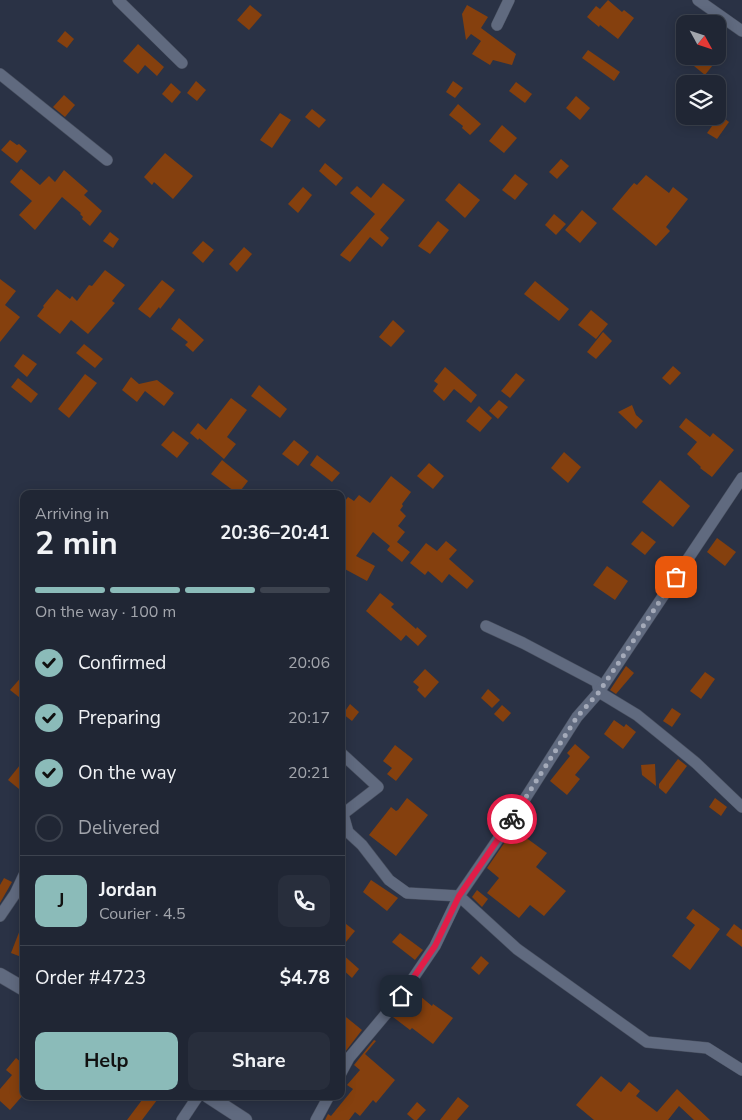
<!DOCTYPE html>
<html lang="en">
<head>
<meta charset="utf-8">
<style>
	:root { --surface:#202634; --page:#282e3c; --text:#f1f3f6; --muted:#a2a5ac; --line:#3d434f; --accent:#8bbbb9 }
	body { margin:0; font-family:"Nunito Sans",sans-serif; background:var(--page); color:var(--text); height:100vh; display:flex; flex-direction:column; font-size:19px; white-space:nowrap }
	* { box-sizing:border-box; margin:0 }
	p { font-size:16px; color:var(--muted) }
	.icon { flex:none; width:28px; height:28px; fill:none; stroke:currentColor; stroke-width:2; stroke-linecap:round; stroke-linejoin:round }
	.map { position:relative; flex:1; overflow:hidden }
	.side { position:absolute; left:20px; top:490px; width:325px; height:610px; display:flex; flex-direction:column; background:var(--surface); border-radius:10px; box-shadow:0 2px 12px #0003,0 0 0 1px var(--line) }
	.side>* { flex:none }
	.needle { width:32px; rotate:130deg }
	.tools { position:absolute; left:676px; top:15px; display:grid; gap:10px }
	.tools a { display:grid; place-items:center; width:50px; height:50px; border-radius:10px; background:var(--surface); box-shadow:0 2px 12px #0003,0 0 0 1px var(--line); font-size:25px }
	.pin { position:absolute; display:grid; place-items:center; width:42px; height:42px; color:#fff; margin:-21px; border-radius:10px; box-shadow:0 2px 8px #0006 }
	.courier { position:absolute; display:grid; place-items:center; width:50px; height:50px; margin:-25px; border:4px solid #e11d48; border-radius:50%; background:#fff; color:#222; box-shadow:0 1px 6px #0007 }
	.summary em { font-style:normal; font-weight:700 }
	.summary div { display:flex; flex-direction:column-reverse }
	.summary { display:flex; align-items:center; justify-content:space-between; height:85px; padding:0 15px }
	h1 { font-size:32px; font-weight:700; line-height:38px }
	.bar { display:grid; grid-template-columns:repeat(4,1fr); gap:8px 5px; align-content:center; height:60px; padding:0 15px }
	.bar i { height:6px; border-radius:4px; background:var(--line) }
	.bar .active { background:var(--accent) }
	.bar p { grid-column:span 4 }
	.line { display:flex; align-items:center; gap:12px; padding:0 15px; border-top:1px solid var(--line) }
	.line div { flex:1 }
	.round { display:grid; place-items:center; flex:none; width:52px; height:52px; border-radius:10px; background:var(--page) }
	ol { padding:0 15px; list-style:none }
	li { display:flex; align-items:center; gap:15px; height:55px }
	li p { margin-inline-start:auto }
	li .icon { padding:5px; border-radius:50%; background:var(--accent); color:#111; stroke-width:4 }
	li:last-child { color:var(--muted) }
	li i { width:28px; height:28px; border:2px solid var(--line); border-radius:50% }
	.cta { display:flex; gap:10px; margin-top:auto; padding:10px 15px }
	.cta a { flex:1; height:58px; border-radius:10px; background:var(--accent); color:#111; font-size:20px; font-weight:700; line-height:58px; text-align:center }
	.cta a+a { background:var(--page); color:var(--text) }
	.map>svg:first-child { display:block }
	.building { fill:#85400e }
	.lines { fill:none; stroke-linecap:round; stroke-linejoin:round }
	.minor-casing { stroke:#495060; stroke-width:12 }
	.tertiary-casing { stroke:#495060; stroke-width:15 }
	.minor { stroke:#606a7f; stroke-width:11 }
	.tertiary { stroke:#606a7f; stroke-width:14 }
	.done { stroke:#a4aab9; stroke-width:5; stroke-dasharray:0 9 }
	.route { stroke:#e11d48; stroke-width:6 }
</style>
</head>
<body>
<div class="map">
<svg width="742" height="1120" viewBox="0 0 742 1120">
	<rect width="100%" height="100%" fill="#2a3245"/>
	<g class="building">
		<polygon points="608,0 622,12 624,10 634,18 618,39 600,25 599,27 587,17 596,6 600,9"/>
		<polygon points="250,5 262,15 249,30 237,20"/>
		<polygon points="467,5 488,17 481,28 516,54 512,65 493,60 490,65 472,54 481,41 471,34 466,40 462,14"/>
		<polygon points="65,31 74,39 67,48 57,41"/>
		<polygon points="138,44 164,67 157,76 145,65 138,74 123,61"/>
		<polygon points="588,50 620,72 614,81 582,58"/>
		<polygon points="702,56 720,56 705,75 694,66"/>
		<polygon points="196,81 206,90 197,101 187,93"/>
		<polygon points="453,81 463,88 455,98 446,92"/>
		<polygon points="516,82 532,94 525,103 509,91"/>
		<polygon points="171,83 181,92 172,103 162,94"/>
		<polygon points="64,95 75,105 65,117 53,107"/>
		<polygon points="576,96 590,108 580,120 566,108"/>
		<polygon points="458,104 481,124 470,135 462,128 463,126 449,115"/>
		<polygon points="312,109 326,120 319,128 305,117"/>
		<polygon points="280,113 291,120 272,148 260,140"/>
		<polygon points="720,115 729,122 717,139 707,133"/>
		<polygon points="502,125 517,138 504,153 489,141"/>
		<polygon points="10,140 17,145 19,144 27,151 17,163 1,150"/>
		<polygon points="165,153 193,176 173,199 154,182 152,185 144,177"/>
		<polygon points="561,159 569,166 557,179 549,172"/>
		<polygon points="325,163 343,178 336,186 319,171"/>
		<polygon points="21,169 40,185 49,176 55,182 64,170 88,191 84,195 102,211 90,226 82,219 83,217 80,214 81,213 62,197 35,230 19,215 32,201 10,182"/>
		<polygon points="515,174 528,184 515,200 502,190"/>
		<polygon points="646,175 669,193 673,187 688,199 666,227 670,231 656,246 612,209 634,183 637,185"/>
		<polygon points="383,183 405,200 380,230 389,238 382,247 370,237 350,262 340,255 375,214 350,193 357,186 371,198"/>
		<polygon points="459,183 480,200 465,218 445,200"/>
		<polygon points="303,187 312,195 298,213 288,204"/>
		<polygon points="582,210 597,223 580,243 565,230"/>
		<polygon points="554,214 566,224 556,235 545,225"/>
		<polygon points="438,221 449,230 430,254 418,246"/>
		<polygon points="110,232 119,239 113,248 103,241"/>
		<polygon points="203,241 214,250 203,263 192,253"/>
		<polygon points="244,247 252,254 237,272 229,264"/>
		<polygon points="105,270 125,285 112,301 115,303 88,334 71,320 60,334 37,316 44,307 43,306 57,289 70,299 72,296 77,301 89,285 92,286"/>
		<polygon points="0,279 16,291 5,305 20,317 0,342"/>
		<polygon points="162,280 175,290 160,309 159,307 150,318 138,309"/>
		<polygon points="535,281 569,309 559,321 524,294"/>
		<polygon points="591,310 608,324 596,339 578,325"/>
		<polygon points="179,318 204,340 193,352 185,345 188,342 171,329"/>
		<polygon points="393,320 405,331 391,347 379,337"/>
		<polygon points="603,332 612,341 596,359 587,352"/>
		<polygon points="84,344 103,359 95,368 76,353"/>
		<polygon points="23,354 37,364 27,377 14,366"/>
		<polygon points="673,366 681,373 670,385 662,378"/>
		<polygon points="445,367 477,395 471,403 454,389 444,401 433,391 438,384 434,381"/>
		<polygon points="516,373 525,380 510,398 501,391"/>
		<polygon points="85,374 97,383 69,418 58,409"/>
		<polygon points="131,377 139,384 157,380 174,393 164,406 145,391 137,402 122,390"/>
		<polygon points="18,378 38,394 31,403 11,387"/>
		<polygon points="259,385 287,409 280,418 251,396"/>
		<polygon points="231,398 247,410 227,437 236,444 224,459 199,438 204,432 198,440 190,433 198,423 206,430"/>
		<polygon points="499,400 508,407 498,419 489,411"/>
		<polygon points="632,405 636,415 643,421 636,429 618,412"/>
		<polygon points="479,406 492,418 480,432 466,421"/>
		<polygon points="686,418 710,437 713,433 734,450 712,477 700,468 701,467 687,454 697,442 679,427"/>
		<polygon points="173,431 189,443 177,458 161,445"/>
		<polygon points="294,440 309,452 298,466 282,454"/>
		<polygon points="564,452 581,467 568,483 551,468"/>
		<polygon points="317,455 340,473 332,482 310,465"/>
		<polygon points="222,460 248,481 238,494 211,474"/>
		<polygon points="429,463 444,476 433,489 417,476"/>
		<polygon points="391,476 411,492 402,504 403,506 400,510 406,516 398,526 405,532 397,542 410,552 402,562 387,550 390,546 373,532 356,556 375,566 367,581 341,567 341,549 346,541 341,537 341,506 348,497 354,501 359,495 370,503"/>
		<polygon points="660,480 690,506 673,527 642,502"/>
		<polygon points="642,531 656,542 645,555 631,544"/>
		<polygon points="717,538 736,552 725,566 707,552"/>
		<polygon points="446,541 457,550 449,559 474,581 467,589 449,574 442,583 428,571 425,575 410,563 426,543 437,551"/>
		<polygon points="607,566 628,581 615,600 593,585"/>
		<polygon points="380,593 394,604 391,607 416,629 417,627 427,636 418,646 406,635 401,641 366,611"/>
		<polygon points="626,666 634,673 616,694 610,690"/>
		<polygon points="425,669 439,682 425,698 417,690 419,687 413,682"/>
		<polygon points="705,672 715,679 701,699 690,691"/>
		<polygon points="24,674 24,701 10,690"/>
		<polygon points="488,689 500,700 492,708 481,698"/>
		<polygon points="350,704 359,712 352,721 343,714"/>
		<polygon points="502,705 511,713 503,722 494,714"/>
		<polygon points="672,708 681,714 672,727 663,721"/>
		<polygon points="614,720 624,727 626,724 636,732 623,749 604,734"/>
		<polygon points="575,744 590,757 575,775 580,779 567,795 550,781 570,756 567,753"/>
		<polygon points="395,745 413,759 396,781 387,774 392,768 383,761"/>
		<polygon points="678,759 687,766 666,794 659,788 659,784"/>
		<polygon points="24,760 24,793 8,780"/>
		<polygon points="655,764 656,786 642,775 641,765"/>
		<polygon points="407,798 428,815 396,856 369,835 391,807 396,811 398,810"/>
		<polygon points="715,798 727,807 721,816 709,807"/>
		<polygon points="514,829 547,853 536,867 566,891 544,916 530,905 519,918 487,893 499,878 487,868"/>
		<polygon points="4,878 12,882 0,903 0,885"/>
		<polygon points="371,880 398,898 387,911 363,892"/>
		<polygon points="477,890 488,899 482,907 472,897"/>
		<polygon points="693,909 720,929 690,970 672,956 695,925 686,918"/>
		<polygon points="341,920 355,931 341,948"/>
		<polygon points="23,922 24,923 24,958 11,953"/>
		<polygon points="734,924 742,930 742,947 726,935"/>
		<polygon points="400,933 423,950 415,960 392,942"/>
		<polygon points="341,953 359,969 352,978 341,968"/>
		<polygon points="481,956 489,963 479,975 471,968"/>
		<polygon points="414,991 432,1006 433,1004 453,1018 433,1044 412,1028 410,1030 393,1017"/>
		<polygon points="341,1013 362,1030 342,1056 341,1055"/>
		<polygon points="374,1040 376,1041 365,1054 395,1080 376,1103 373,1100 360,1116 355,1112 349,1120 325,1120 328,1114 331,1116 353,1089 347,1085 360,1070 354,1065"/>
		<polygon points="16,1058 22,1063 24,1060 24,1094 10,1110 0,1101 0,1089 12,1075 6,1070"/>
		<polygon points="601,1076 621,1092 629,1082 640,1091 636,1096 657,1112 677,1089 710,1120 694,1120 679,1106 668,1120 594,1120 576,1105"/>
		<polygon points="145,1096 160,1096 142,1120 127,1120"/>
		<polygon points="458,1097 469,1106 457,1120 440,1120"/>
		<polygon points="417,1102 426,1110 417,1120 414,1120 407,1114"/>
	</g>
	<g class="lines">
		<defs>
			<g id="minor">
				<polyline points="118,0 182,63"/>
				<polyline points="698,0 742,31"/>
				<polyline points="497,25 509,0"/>
				<polyline points="0,74 107,160"/>
				<polyline points="486,626 523,643 597,682 599,692"/>
				<polyline points="599,692 742,478"/>
				<polyline points="341,753 378,787 343,814 348,832 362,845 389,880 407,893 459,896 517,949 647,1042 707,1048 742,1070"/>
				<polyline points="0,916 15,894 24,875"/>
				<polyline points="341,1073 349,1058 401,996 435,946 459,896 514,816 577,717 599,692 637,715 696,763 742,807"/>
				<polyline points="182,1120 198,1096"/>
				<polyline points="316,1120 329,1096"/>
			</g>
			<g id="tertiary">
				<polyline points="0,975 24,989"/>
				<polyline points="208,1096 245,1120"/>
			</g>
		</defs>
		<use href="#minor" class="minor-casing"/>
		<use href="#tertiary" class="tertiary-casing"/>
		<use href="#minor" class="minor"/>
		<use href="#tertiary" class="tertiary"/>
	</g>
	<g class="lines">
		<polyline class="done" points="512,819 577,717 599,692 676,577"/>
		<polyline class="route" points="401,996 435,946 459,896 512,819"/>
	</g>
</svg>
<div class="tools">
<a><svg class="needle" viewBox="-14 -14 28 28"><path d="M0-13l5 13h-10z" fill="#e53935"/><path d="M0 13l5-13h-10z" fill="#a2a5ac"/></svg></a>
<a><svg class="icon" aria-label="layers" viewBox="0 0 24 24"><path d="M12 4l9 5-9 5-9-5zM3 14l9 5 9-5"/></svg></a>
</div>
<div class="pin" style="left:676px;top:577px;background:#ea580c"><svg class="icon" aria-label="bag" viewBox="0 0 24 24"><path d="M5 8h14l-1 12H6zM9 8a3 3 0 0 1 6 0"/></svg></div>
<div class="pin" style="left:401px;top:996px;background:#1f2937"><svg class="icon" aria-label="home" viewBox="0 0 24 24"><path d="M3 11l9-7 9 7M6 9v11h12V9"/></svg></div>
<div class="courier" style="left:512px;top:819px"><svg class="icon" aria-label="bike" viewBox="0 0 24 24"><circle cx="6" cy="16" r="4"/><circle cx="18" cy="16" r="4"/><path d="M6 16l4-8h5l3 8M10 8l3 8H6M13 5h3"/></svg></div>
<section class="side">
<div class="summary"><div><h1>2 min</h1><p>Arriving in</p></div><em>20:36–20:41</em></div>
<div class="bar"><i class="active"></i><i class="active"></i><i class="active"></i><i></i><p>On the way · 100 m</p></div>
<ol>
<li><svg class="icon" aria-label="check" viewBox="0 0 24 24"><path d="M5 12l5 5 9-10"/></svg>Confirmed<p>20:06</p></li>
<li><svg class="icon" aria-label="check" viewBox="0 0 24 24"><path d="M5 12l5 5 9-10"/></svg>Preparing<p>20:17</p></li>
<li><svg class="icon" aria-label="check" viewBox="0 0 24 24"><path d="M5 12l5 5 9-10"/></svg>On the way<p>20:21</p></li>
<li><i></i>Delivered</li>
</ol>
<div class="line" style="height:90px"><b class="round" style="background:var(--accent);color:#111">J</b><div><b>Jordan</b><p>Courier · 4.5</p></div><a class="round"><svg class="icon" aria-label="phone" viewBox="0 0 24 24"><path d="M5 4h4l2 5-3 2q2 4 5 5l2-3 5 2v4C11 20 4 13 5 4z"/></svg></a></div>
<div class="line" style="height:65px"><div>Order #4723</div><b>$4.78</b></div>
<div class="cta"><a>Help</a><a>Share</a></div>
</section>
</div>
</body>
</html>
